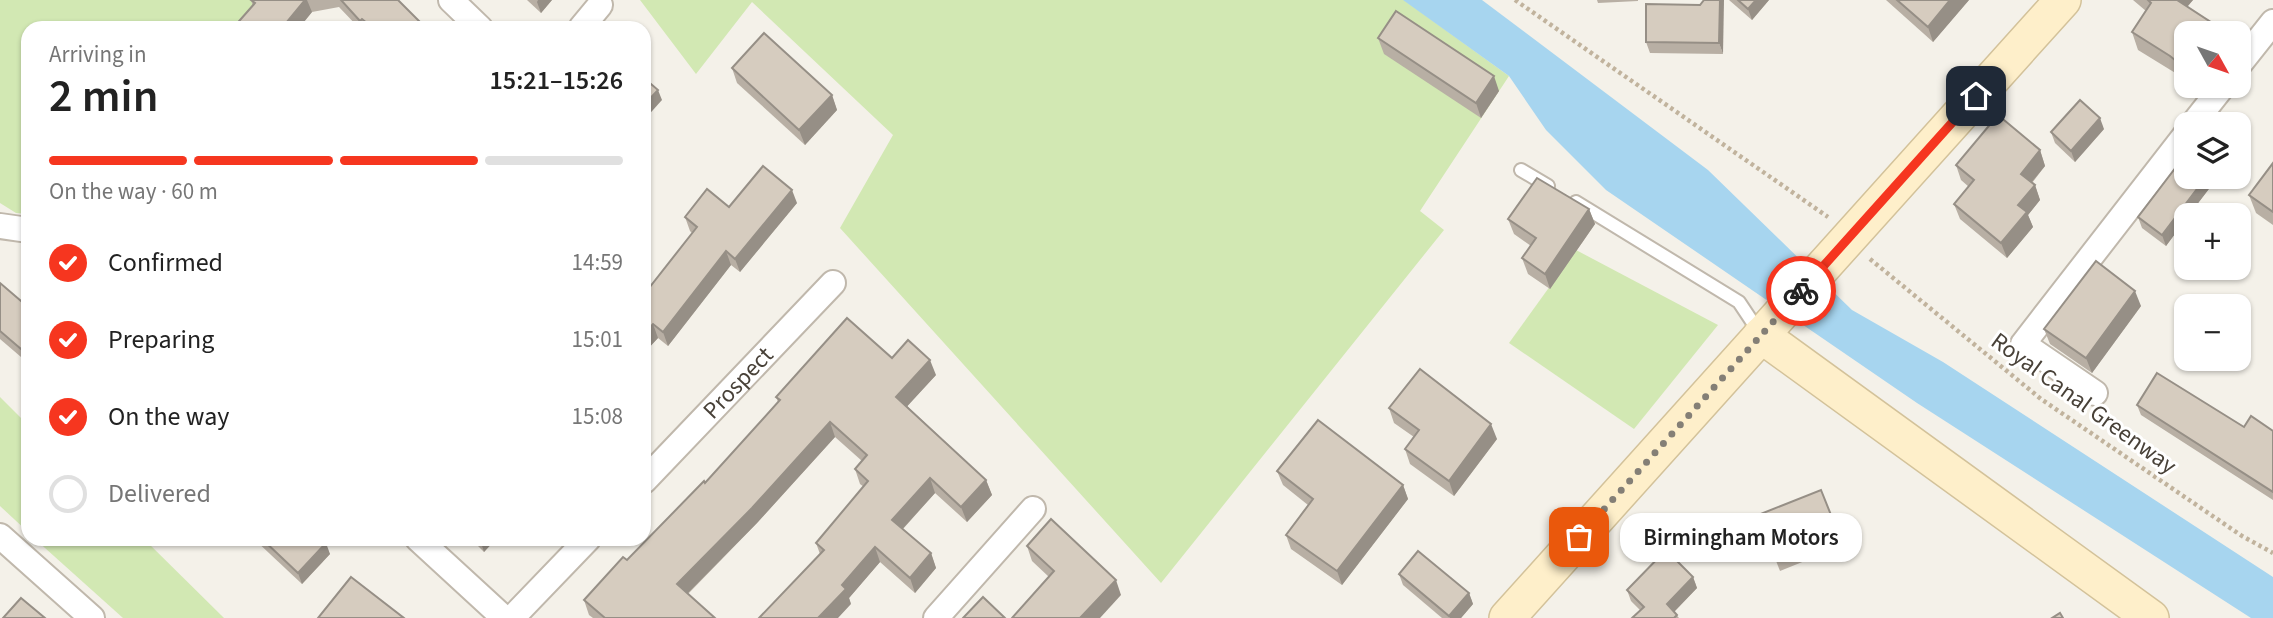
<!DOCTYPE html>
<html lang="en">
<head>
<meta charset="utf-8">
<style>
	:root { --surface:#fff; --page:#f6f6f6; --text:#222; --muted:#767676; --line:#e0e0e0; --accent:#f6361f }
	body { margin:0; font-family:"Source Sans 3",sans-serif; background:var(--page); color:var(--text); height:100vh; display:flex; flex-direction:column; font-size:26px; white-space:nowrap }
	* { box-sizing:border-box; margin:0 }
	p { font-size:23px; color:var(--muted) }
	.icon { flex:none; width:38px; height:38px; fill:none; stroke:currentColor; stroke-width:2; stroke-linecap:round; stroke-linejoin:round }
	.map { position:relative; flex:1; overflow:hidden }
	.side { position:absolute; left:21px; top:21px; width:630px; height:525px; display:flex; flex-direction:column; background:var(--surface); border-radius:21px; box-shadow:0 2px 5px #0004 }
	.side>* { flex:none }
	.needle { width:46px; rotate:130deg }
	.tools { position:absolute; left:2174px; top:21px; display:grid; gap:14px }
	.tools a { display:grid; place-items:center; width:77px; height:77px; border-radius:14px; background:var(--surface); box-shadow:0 2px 5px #0004; font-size:35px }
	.pin { position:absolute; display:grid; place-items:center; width:60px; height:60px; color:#fff; margin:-30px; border-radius:14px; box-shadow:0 4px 10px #0006 }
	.courier { position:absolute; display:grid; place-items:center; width:70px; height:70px; margin:-35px; border:5px solid #f6361f; border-radius:50%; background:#fff; color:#222; box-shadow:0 2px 9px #0007 }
	.bubble { position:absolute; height:49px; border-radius:21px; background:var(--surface); box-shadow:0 2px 5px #0004; font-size:23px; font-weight:600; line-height:49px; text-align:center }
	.summary em { font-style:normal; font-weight:600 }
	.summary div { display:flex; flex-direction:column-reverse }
	.summary { display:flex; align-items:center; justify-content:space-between; height:119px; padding:0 28px }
	h1 { font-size:46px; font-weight:600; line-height:52px }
	.bar { display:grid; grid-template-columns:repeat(4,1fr); gap:10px 7px; align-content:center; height:84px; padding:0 28px }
	.bar i { height:9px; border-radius:5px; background:var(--line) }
	.bar .selected { background:var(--accent) }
	.bar p { grid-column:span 4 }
	ol { padding:0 28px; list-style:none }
	li { display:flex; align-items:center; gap:21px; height:77px }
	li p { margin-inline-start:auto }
	li .icon { padding:7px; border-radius:50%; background:var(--accent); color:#fff; stroke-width:4 }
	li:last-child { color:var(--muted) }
	li i { width:38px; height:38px; border:4px solid var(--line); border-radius:50% }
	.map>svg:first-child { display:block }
	.green { fill:#d2e8b3 }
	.water { fill:#a7d5ef }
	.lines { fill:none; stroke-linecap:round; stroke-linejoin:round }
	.lane-casing { stroke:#c0b8ac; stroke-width:16 }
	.street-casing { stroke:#c0b8ac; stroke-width:28 }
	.secondary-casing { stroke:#d3c29a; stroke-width:38 }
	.path { stroke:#c1b39d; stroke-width:4.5; stroke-dasharray:3.5 3.5; stroke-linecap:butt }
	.lane { stroke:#fff; stroke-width:12 }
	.street { stroke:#fff; stroke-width:24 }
	.secondary { stroke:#feefca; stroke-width:35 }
	.wall { fill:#b8afa4 }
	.shaded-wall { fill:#968f86 }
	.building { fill:#d6ccbf; stroke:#968f86; stroke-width:2 }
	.done { stroke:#847f76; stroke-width:7; stroke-dasharray:0 12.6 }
	.route { stroke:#f6361f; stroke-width:9 }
	.labels { text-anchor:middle; stroke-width:6; stroke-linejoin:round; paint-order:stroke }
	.street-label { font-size:24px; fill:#484138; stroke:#fff }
</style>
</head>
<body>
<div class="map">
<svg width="2273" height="618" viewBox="0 0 2273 618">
	<rect width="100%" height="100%" fill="#f4f1e9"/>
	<g class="green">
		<polygon points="0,0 258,0 234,28 28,28 28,214 16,213 0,203"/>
		<polygon points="640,0 1404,0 1509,76 1420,211 1444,230 1161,583 840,228 893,135 752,2 696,74"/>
		<polygon points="1576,250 1718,325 1634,429 1509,343"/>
		<polygon points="0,397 28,425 28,532 0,506"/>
		<polygon points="35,539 144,539 224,618 123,618"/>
	</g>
	<polygon class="water" points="1403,0 1482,0 1708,170 1852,310 1943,362 2273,577 2273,618 2251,618 1917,403 1606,190 1546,130 1509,76"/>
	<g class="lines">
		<defs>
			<g id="lane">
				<polyline points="1521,170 1548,186"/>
				<polyline points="1576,202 1739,302 1759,332"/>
			</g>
			<g id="street">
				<polyline points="451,0 480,28"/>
				<polyline points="581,28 600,5"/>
				<polyline points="2238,66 2273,22"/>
				<polyline points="2193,124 2223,86"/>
				<polyline points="0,226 28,230"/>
				<polyline points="2095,393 2023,344 2186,134"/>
				<path id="s1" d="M644 481 833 283"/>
				<polyline points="0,536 92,618"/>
				<polyline points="418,539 504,618"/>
				<polyline points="512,618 588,539"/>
				<polyline points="936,618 1033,509"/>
			</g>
			<g id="secondary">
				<polyline points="1761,335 2151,618"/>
				<polyline points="1507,618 2063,0"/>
			</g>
		</defs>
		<use href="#lane" class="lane-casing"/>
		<use href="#street" class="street-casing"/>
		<use href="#secondary" class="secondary-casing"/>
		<g class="path">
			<polyline points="1515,0 1828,217"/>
			<polyline points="1870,259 2041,399 2242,536 2273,553"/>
		</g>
		<use href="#lane" class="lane"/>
		<use href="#street" class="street"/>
		<use href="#secondary" class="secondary"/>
	</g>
	<g class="wall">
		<polygon points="251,0 398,0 426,28 359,28 339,7 312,12 299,28 233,28 253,6"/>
		<polygon points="527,0 552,0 541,13"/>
		<polygon points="1597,0 1638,0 1638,1 1598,3"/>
		<polygon points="1704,0 1723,54 1650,53 1646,42 1700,5"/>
		<polygon points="1729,0 1769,0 1752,20"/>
		<polygon points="1886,0 1969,0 1933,42"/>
		<polygon points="2133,0 2193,0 2187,7 2186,33 2186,81 2177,74 2138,50 2132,32 2146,11"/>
		<polygon points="1378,38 1499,91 1481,118 1384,54"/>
		<polygon points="732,68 832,95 837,110 805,145 737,83"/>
		<polygon points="2192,86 2204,86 2199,92"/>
		<polygon points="2104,129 2075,162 2055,143 2051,132"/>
		<polygon points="2040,150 2045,166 2032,183 2035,185 2040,200 2028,215 2033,227 2007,258 1960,219 1954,204 1969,187 1961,180 1956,165"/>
		<polygon points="2273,163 2273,225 2256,213 2249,195"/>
		<polygon points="2218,177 2189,215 2186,215 2186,219 2166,246 2142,228 2138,217"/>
		<polygon points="797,203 740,272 731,265 668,346 658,338 644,353 644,283 649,288 692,233 690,231 685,217 729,207"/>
		<polygon points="1589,209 1595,224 1550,289 1528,274 1522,258 1531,246 1514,234 1508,219"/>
		<polygon points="0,283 28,307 28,363 0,339"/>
		<polygon points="2141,306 2092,373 2050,344 2044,329"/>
		<polygon points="936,375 907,406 986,480 992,495 967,522 935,493 903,529 931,553 936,568 915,593 880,562 849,598 851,604 820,554 816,543 864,487 860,484 855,469 862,461 835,437 757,523 688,594 715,618 593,618 589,615 584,600 627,560 705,483 778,402 776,397"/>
		<polygon points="2137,405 2244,427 2273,431 2273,500 2141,415"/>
		<polygon points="1389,408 1497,439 1454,496 1410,464 1405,449 1414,437 1394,423"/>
		<polygon points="1277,471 1403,485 1408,499 1342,585 1291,549 1286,535 1308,505 1283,485"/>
		<polygon points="1821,490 1842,546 1780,571 1758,515"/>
		<polygon points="254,539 321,539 330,554 302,584"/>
		<polygon points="471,539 496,539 484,552"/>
		<polygon points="1027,546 1121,595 1049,577 1032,561"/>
		<polygon points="1399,574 1469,593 1473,604 1461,618 1442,618 1403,585"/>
		<polygon points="1693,577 1697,588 1674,612 1679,618 1632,618 1640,610 1631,601 1627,590"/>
	</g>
	<g class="shaded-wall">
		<polygon points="305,0 307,0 312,12 299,28 282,28"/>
		<polygon points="538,0 552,0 541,13 537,2"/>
		<polygon points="1720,0 1724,0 1723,54 1719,43"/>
		<polygon points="1756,0 1769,0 1752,20 1748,9"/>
		<polygon points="1950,0 1969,0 1933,42 1928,27"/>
		<polygon points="2174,0 2193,0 2180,15"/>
		<polygon points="1494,76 1499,91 1481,118 1476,103"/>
		<polygon points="2197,86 2204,86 2199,92"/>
		<polygon points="658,90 662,100 644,120 644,105"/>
		<polygon points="832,95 837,110 805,145 799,130"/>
		<polygon points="2100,118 2104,129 2075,162 2071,151"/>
		<polygon points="2040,150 2045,166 2026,189 2021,174"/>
		<polygon points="2206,177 2218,177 2189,215 2186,215 2186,219 2166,246 2162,235"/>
		<polygon points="2035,185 2040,200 2028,215 2033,227 2007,258 2001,243 2018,205"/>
		<polygon points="792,190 797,203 740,272 735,259"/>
		<polygon points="1589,209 1595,224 1550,289 1545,274"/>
		<polygon points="726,251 731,265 668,346 663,332"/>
		<polygon points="2135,291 2141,306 2092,373 2086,358"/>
		<polygon points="653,324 658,338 644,353 644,334"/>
		<polygon points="930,360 936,375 902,412 896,397"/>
		<polygon points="830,422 835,437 757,523 682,599 677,584"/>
		<polygon points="1491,424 1497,439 1454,496 1449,481"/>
		<polygon points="930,478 935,493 897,535 892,520"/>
		<polygon points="986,480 992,495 967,522 961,507"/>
		<polygon points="1403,485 1408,499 1342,585 1337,571"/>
		<polygon points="480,539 496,539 484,552"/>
		<polygon points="326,543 330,554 302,584 298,573"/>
		<polygon points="875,547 880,562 849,598 851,604 838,618 818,618 842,585"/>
		<polygon points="931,553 936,568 915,593 910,578"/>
		<polygon points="1693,577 1697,588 1671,615 1667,604"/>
		<polygon points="1116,580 1121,595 1100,618 1080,618"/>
		<polygon points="1469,593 1473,604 1461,618 1450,618 1449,616"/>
	</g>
	<g class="building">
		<polygon points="251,0 305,0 282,28 233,28 255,3"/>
		<polygon points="341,0 398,0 426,28 373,28 362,19 360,21"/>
		<polygon points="1704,0 1720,0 1719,43 1646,42 1646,4 1700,5"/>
		<polygon points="1738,0 1756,0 1748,9"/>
		<polygon points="1897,0 1950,0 1928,27"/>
		<polygon points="2148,0 2177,0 2226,32 2225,33 2186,33 2186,69 2170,56 2132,32 2151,3"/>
		<polygon points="1396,11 1494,76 1476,103 1378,38"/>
		<polygon points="764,33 832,95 799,130 732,68"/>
		<polygon points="644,78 658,90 644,105"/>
		<polygon points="2080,100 2100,118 2071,151 2051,132"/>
		<polygon points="1998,115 2040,150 2021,174 2035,185 2018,205 2027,212 2001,243 1954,204 1974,180 1956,165"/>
		<polygon points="2186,154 2186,177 2206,177 2162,235 2138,217"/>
		<polygon points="2273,163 2273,212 2249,195"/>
		<polygon points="763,166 792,190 735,259 726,251 663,332 653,324 644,334 644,283 649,288 697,227 685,217 707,189 729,207"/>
		<polygon points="1537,178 1589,209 1545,274 1522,258 1536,238 1508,219"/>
		<polygon points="2096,261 2135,291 2086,358 2044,329"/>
		<polygon points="0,283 28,307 28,355 0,331"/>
		<polygon points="847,318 892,358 908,340 930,360 896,397 986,480 961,507 930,478 892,520 931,553 910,578 875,547 842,585 846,589 818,618 759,618 824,550 816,543 868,481 855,469 867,455 830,422 752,508 677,584 715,618 605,618 584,600 623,557 627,560 704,481 705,483 780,400 776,397"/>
		<polygon points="1420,369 1491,424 1449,481 1405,449 1419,430 1389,408"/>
		<polygon points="2157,373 2244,427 2251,416 2273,431 2273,492 2137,405"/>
		<polygon points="1318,420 1403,485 1337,571 1286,535 1313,499 1277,471"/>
		<polygon points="1821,490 1839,535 1776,560 1758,515"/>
		<polygon points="1051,519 1116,580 1080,618 1012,618 1054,571 1027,546"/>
		<polygon points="262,539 321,539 326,543 298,573"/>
		<polygon points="1666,550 1693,577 1667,604 1677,615 1674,618 1632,618 1644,607 1627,590"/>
		<polygon points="1418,551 1469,593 1449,616 1399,574"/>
		<polygon points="351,577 404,618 318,618"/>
		<polygon points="983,597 1005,618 963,618"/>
		<polygon points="21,598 45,618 3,618"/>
		<polygon points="2060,613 2063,618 2052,618"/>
	</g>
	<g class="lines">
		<polyline class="done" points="1579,537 1801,291"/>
		<polyline class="route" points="1801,291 1976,96"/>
	</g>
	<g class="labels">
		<g class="street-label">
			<text dy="8" stroke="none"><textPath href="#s1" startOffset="136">Prospect</textPath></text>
			<text transform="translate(2084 403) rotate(36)" y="8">Royal Canal Greenway</text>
		</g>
	</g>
</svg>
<div class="tools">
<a><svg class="needle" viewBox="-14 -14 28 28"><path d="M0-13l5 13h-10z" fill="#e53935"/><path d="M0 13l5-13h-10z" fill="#767676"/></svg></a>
<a><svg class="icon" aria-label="layers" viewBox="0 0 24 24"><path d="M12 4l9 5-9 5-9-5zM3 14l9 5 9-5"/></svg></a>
<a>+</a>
<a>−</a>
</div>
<div class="pin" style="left:1579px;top:537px;background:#ea580c"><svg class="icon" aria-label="bag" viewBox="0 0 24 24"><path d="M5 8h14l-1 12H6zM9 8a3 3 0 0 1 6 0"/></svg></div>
<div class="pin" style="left:1976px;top:96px;background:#1f2937"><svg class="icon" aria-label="home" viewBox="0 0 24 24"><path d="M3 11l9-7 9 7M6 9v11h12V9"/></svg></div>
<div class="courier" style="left:1801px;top:291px"><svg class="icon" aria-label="bike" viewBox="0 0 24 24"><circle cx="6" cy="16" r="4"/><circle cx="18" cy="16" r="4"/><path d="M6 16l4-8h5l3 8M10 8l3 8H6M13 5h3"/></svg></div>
<div class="bubble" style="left:1620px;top:513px;width:242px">Birmingham Motors</div>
<section class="side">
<div class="summary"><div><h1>2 min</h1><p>Arriving in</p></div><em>15:21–15:26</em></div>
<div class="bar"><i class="selected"></i><i class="selected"></i><i class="selected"></i><i></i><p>On the way · 60 m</p></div>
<ol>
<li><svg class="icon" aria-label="check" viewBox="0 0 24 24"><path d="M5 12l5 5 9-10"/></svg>Confirmed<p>14:59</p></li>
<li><svg class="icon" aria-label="check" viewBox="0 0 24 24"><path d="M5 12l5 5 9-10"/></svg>Preparing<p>15:01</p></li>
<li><svg class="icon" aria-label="check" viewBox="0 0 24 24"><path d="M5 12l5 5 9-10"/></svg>On the way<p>15:08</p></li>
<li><i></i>Delivered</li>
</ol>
</section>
</div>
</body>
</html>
